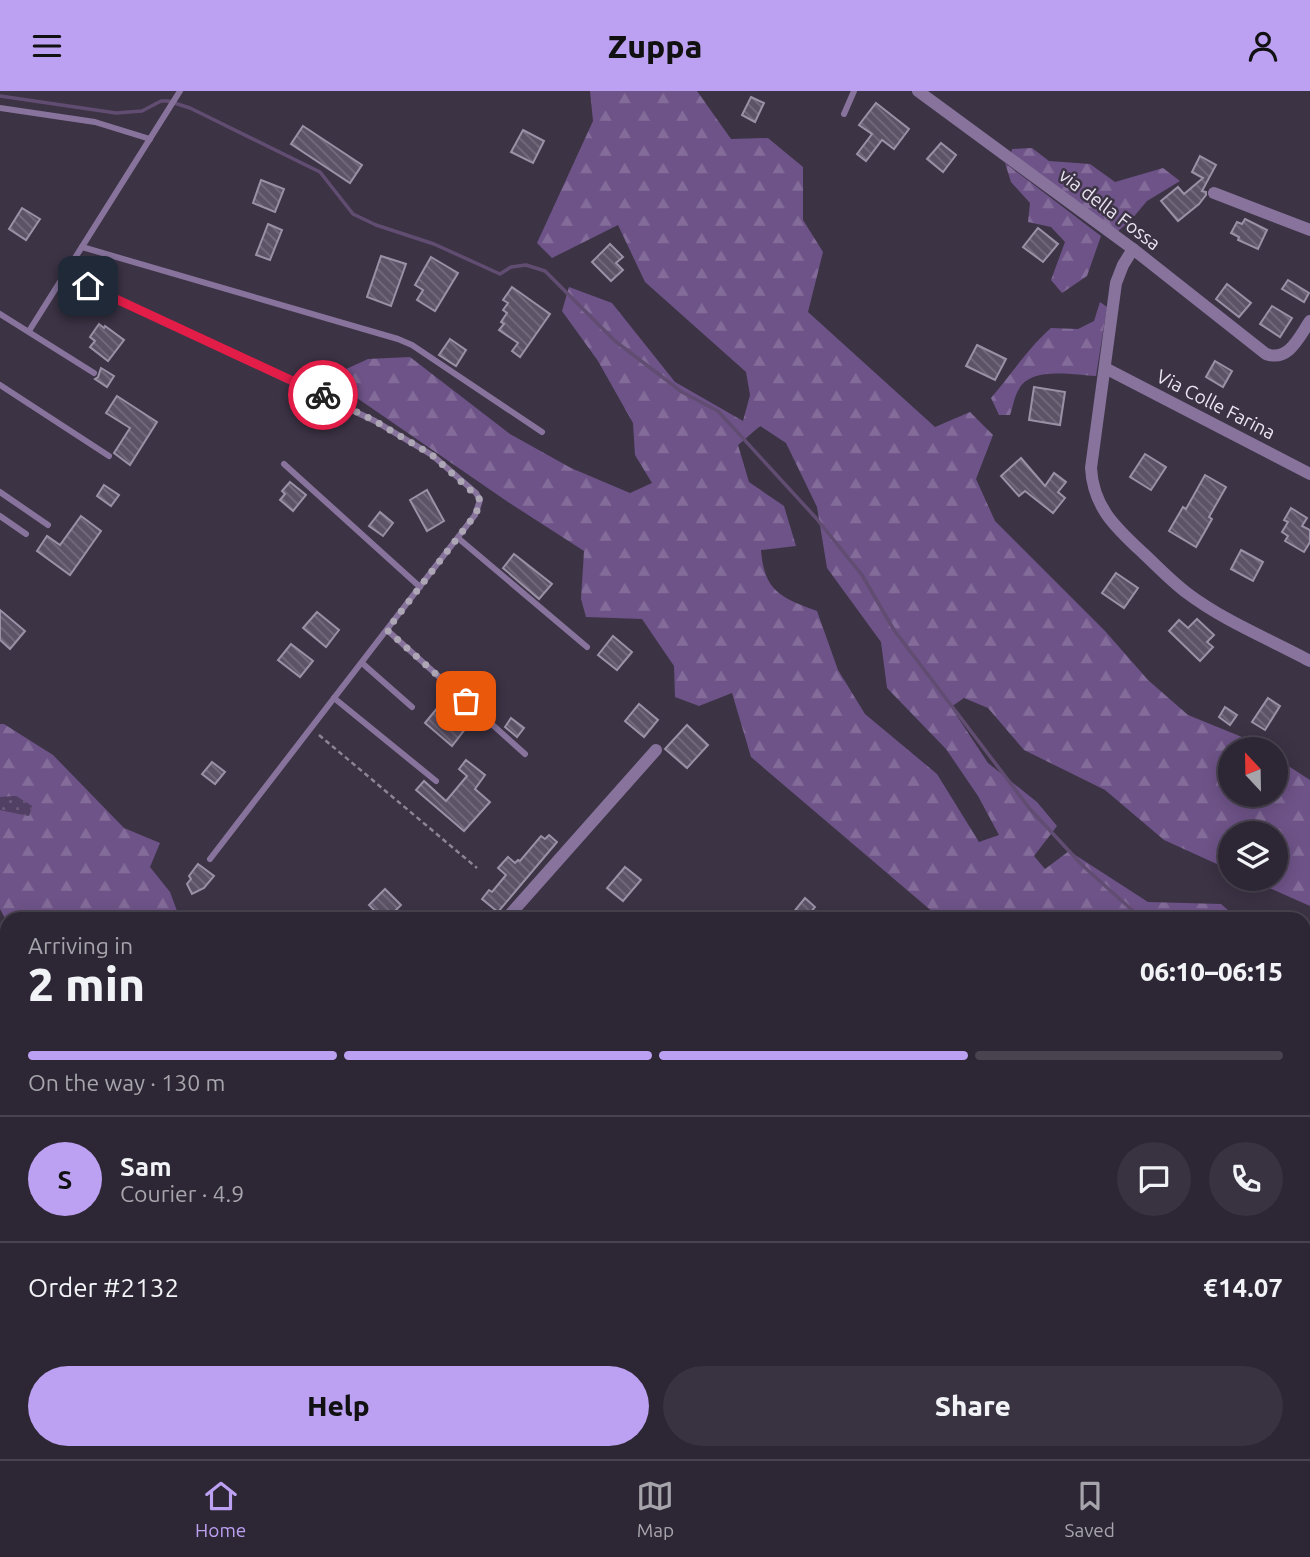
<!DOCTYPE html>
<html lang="en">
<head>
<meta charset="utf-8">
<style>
	:root { --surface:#2d2634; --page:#393240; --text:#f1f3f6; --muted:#a7a5ac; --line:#48434f; --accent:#bca0f2 }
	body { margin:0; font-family:Ubuntu,sans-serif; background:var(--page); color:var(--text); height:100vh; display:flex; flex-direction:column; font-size:26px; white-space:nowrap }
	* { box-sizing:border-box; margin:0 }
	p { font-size:23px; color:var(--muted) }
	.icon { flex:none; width:38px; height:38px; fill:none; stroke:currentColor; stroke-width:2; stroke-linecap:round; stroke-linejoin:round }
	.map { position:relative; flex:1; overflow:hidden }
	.sheet { position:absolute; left:0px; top:821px; width:1311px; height:548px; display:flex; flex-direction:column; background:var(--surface); border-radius:21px 21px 0 0; box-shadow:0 4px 18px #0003,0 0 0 2px var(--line) }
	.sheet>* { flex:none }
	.needle { width:46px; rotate:338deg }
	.controls { position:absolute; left:1218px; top:646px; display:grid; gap:14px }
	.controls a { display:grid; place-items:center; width:70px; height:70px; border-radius:50%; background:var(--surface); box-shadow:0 4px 18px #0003,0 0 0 2px var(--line); font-size:35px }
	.pin { position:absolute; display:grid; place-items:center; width:60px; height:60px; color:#fff; margin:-30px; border-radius:14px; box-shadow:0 4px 10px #0006 }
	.courier { position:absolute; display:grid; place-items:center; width:70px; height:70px; margin:-35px; border:5px solid #e11d48; border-radius:50%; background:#fff; color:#222; box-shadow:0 2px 9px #0007 }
	.headline em { font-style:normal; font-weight:800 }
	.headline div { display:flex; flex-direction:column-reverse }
	.headline { display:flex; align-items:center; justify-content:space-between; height:119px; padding:0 28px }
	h1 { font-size:46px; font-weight:800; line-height:52px }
	.bar { display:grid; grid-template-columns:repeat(4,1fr); gap:10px 7px; align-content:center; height:84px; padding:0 28px }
	.bar i { height:9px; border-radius:5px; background:var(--line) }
	.bar .on { background:var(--accent) }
	.bar p { grid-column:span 4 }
	.line { display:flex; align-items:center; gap:18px; padding:0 28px; border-top:2px solid var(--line) }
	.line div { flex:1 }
	.round { display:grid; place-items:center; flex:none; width:74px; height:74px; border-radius:37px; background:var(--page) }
	.button { display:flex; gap:14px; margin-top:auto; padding:14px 28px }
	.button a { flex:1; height:80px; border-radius:42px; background:var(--accent); color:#111; font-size:28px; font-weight:800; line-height:80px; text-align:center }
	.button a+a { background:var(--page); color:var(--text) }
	header { display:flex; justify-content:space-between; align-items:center; height:91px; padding:0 28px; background:var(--accent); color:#111; font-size:32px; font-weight:800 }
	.dock { display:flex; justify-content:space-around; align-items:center; height:98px; border-top:2px solid var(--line); background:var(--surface); font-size:19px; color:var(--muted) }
	.dock a { display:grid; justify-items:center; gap:4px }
	.dock .on { color:var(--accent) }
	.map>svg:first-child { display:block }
	.grass { fill:url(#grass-dots) }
	.forest { fill:url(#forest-firs); fill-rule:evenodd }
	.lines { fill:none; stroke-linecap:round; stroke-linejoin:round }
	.stream { stroke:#624d72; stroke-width:3.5 }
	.building { fill:url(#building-back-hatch); stroke:#9b91a7; stroke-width:2 }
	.path { stroke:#8c8594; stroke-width:2.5; stroke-dasharray:5 3.5; stroke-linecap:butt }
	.lane { stroke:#87739c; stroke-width:6 }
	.street { stroke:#87739c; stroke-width:12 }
	.done { stroke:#ada7b5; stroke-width:7; stroke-dasharray:0 12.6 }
	.route { stroke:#e11d48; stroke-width:9 }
	.labels { text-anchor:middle; stroke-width:5; stroke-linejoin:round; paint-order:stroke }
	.street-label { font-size:19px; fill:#eae5f1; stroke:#3c3345 }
</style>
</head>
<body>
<header><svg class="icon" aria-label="menu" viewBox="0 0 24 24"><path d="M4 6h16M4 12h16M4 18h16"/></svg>Zuppa<svg class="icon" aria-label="person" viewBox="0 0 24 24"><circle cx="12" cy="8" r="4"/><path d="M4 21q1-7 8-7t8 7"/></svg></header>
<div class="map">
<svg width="1310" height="1368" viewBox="0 0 1310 1368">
	<defs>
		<pattern id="grass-dots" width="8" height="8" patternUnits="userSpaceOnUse" patternTransform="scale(1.75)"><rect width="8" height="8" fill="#524064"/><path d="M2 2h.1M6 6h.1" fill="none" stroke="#6b5b7b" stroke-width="1.8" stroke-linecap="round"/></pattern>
		<pattern id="forest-firs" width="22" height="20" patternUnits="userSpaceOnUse" patternTransform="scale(1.75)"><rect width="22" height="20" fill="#6e5388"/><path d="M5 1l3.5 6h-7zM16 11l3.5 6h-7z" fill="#836c99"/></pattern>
		<pattern id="building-back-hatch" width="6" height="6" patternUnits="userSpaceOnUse" patternTransform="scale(1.75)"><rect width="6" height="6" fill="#5d5367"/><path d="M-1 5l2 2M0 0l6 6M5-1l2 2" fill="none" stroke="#746c7d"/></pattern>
	</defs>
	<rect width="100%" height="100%" fill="#3c3345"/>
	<polygon class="grass" points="16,705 32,715 29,725 0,719 0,706"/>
	<g class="forest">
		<path d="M590 0H697L731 48 768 47 803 76V129L823 161 808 221 935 336 970 321 993 344 976 388 995 430 1105 540 1148 589 1188 624 1242 646 1261 658H1230V704H1276V667L1310 689V815L1249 788H1276V742H1230V779L1164 749 1105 699 1024 659 988 617 964 607 951 616 988 672 1037 711 1057 735 1034 765 1045 778 1069 760 1148 811 1221 813 1238 828H941L751 666 732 602 699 615 675 606 674 575 642 528 586 526 581 508 584 460 508 411 357 307 344 279 368 268 410 266 510 343 571 377 630 402 652 392 635 364 633 332 598 270 562 220 569 196 612 212 675 291 743 330 750 304 746 281 645 191 618 134 552 167 537 152 593 30ZM760 335 786 352 817 416 827 477 881 551 887 597 946 658 978 705 999 744 979 751 937 683 865 623 838 579 817 520C781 507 764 500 761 459L796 455 784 415 749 391 738 354Z"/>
		<polygon points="1032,57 1049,70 1090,73 1115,91 1163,77 1180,90 1147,110 1131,129 1117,141 1011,63 1012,58"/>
		<polygon points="1005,72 1101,145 1087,185 1062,202 1051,189 1065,151 1051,136 1028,131 1030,112 1011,91"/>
		<path d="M1100 211 1107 216 1096 285C1075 284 1031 275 1019 298 1014 306 1013 316 1010 324H999L991 307C1011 284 1028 257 1051 237L1078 238 1094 230Z"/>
		<polygon points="0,633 4,633 53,664 124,737 160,752 150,776 170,801 180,828 7,828 7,831 0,818 0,719 29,725 32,715 16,705 0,706"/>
		<polygon points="1304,851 1310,851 1310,1010 1304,1008"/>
		<polygon points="749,1362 960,1362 970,1368 762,1368"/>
		<polygon points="998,1362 1071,1362 1067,1368 973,1368"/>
	</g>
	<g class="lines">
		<g class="stream">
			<polyline points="0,5 116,22 142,20 161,10 168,10 190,17 320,81 353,123 376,134 434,153 500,183 511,176 526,174 545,180 615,250 682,301 718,320 816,427 862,484 894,539 1030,718 1082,774 1142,828"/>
			<polyline points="1304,940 1310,944"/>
		</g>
	</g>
	<g class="building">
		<polygon points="751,6 764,12 755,31 742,24"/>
		<polygon points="876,12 909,38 894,58 882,49 866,70 857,63 872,43 859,34"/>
		<polygon points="303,35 362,74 350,92 291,53"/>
		<polygon points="523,39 544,50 533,72 511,61"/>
		<polygon points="941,52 956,64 943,81 927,68"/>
		<polygon points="1200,65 1216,74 1202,100 1206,101 1206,104 1199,113 1178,130 1161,110 1178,96 1184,103 1203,87 1192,81"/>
		<polygon points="261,89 284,98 275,121 253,112"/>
		<polygon points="22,117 40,128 26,149 9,138"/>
		<polygon points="1245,128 1267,139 1258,158 1238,149 1239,146 1231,142 1237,131 1242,133"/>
		<polygon points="268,133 282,139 270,169 256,164"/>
		<polygon points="1038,137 1058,153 1043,171 1023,156"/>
		<polygon points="610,153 623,166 616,172 623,179 611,190 592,171"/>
		<polygon points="381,165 406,173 391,215 367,206"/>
		<polygon points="431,166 458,182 435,220 417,209 423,199 415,194"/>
		<polygon points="1288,189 1309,202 1304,211 1282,198"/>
		<polygon points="1227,193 1251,212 1239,226 1216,208"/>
		<polygon points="512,196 550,223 520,266 512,260 518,252 499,239 504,233 501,231 507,222 503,219 508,212 503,209"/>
		<polygon points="1272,215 1292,227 1280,246 1260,233"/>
		<polygon points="99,233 104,237 105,235 124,249 108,270 90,256 95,250 90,246"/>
		<polygon points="450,248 466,259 456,275 439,264"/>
		<polygon points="977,254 1006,268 995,289 966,275"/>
		<polygon points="1215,270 1232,280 1223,296 1206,286"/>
		<polygon points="101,277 114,285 107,296 95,288 98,286"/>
		<polygon points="1034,296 1065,301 1060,334 1029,329"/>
		<polygon points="117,305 157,331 130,374 114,362 130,337 106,322"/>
		<polygon points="1145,363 1166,376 1151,399 1130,386"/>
		<polygon points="1021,367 1045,395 1054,382 1066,391 1058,401 1065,407 1053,422 1025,400 1019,405 1001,385"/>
		<polygon points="1205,384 1226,396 1209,426 1212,428 1196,456 1169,440 1183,416 1186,418"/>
		<polygon points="290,391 306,404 293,420 280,409 285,403 282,400"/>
		<polygon points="104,394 119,404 111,415 97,405"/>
		<polygon points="427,399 444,430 427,440 410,409"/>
		<polygon points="1291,417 1307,427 1302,435 1310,439 1310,451 1304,461 1285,450 1288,445 1282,441 1288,431 1284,429"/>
		<polygon points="380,421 393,432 383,445 369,435"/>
		<polygon points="81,425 101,440 70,484 37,460 47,445 60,454"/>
		<polygon points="1241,459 1263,471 1253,490 1231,478"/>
		<polygon points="514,463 552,493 539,508 503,477"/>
		<polygon points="1116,482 1138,497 1124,517 1102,502"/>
		<polygon points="0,519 25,540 10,558 0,549"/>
		<polygon points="317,521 339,539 326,556 303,537"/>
		<polygon points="1197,528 1214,544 1207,551 1213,556 1200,570 1169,540 1179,529 1188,537"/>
		<polygon points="613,545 632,561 617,579 598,564"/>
		<polygon points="291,553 313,570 300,586 278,569"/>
		<polygon points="1268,607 1280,615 1265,639 1252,631"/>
		<polygon points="639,613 658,629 644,646 625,630"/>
		<polygon points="439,615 466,637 452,655 425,632"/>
		<polygon points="1225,616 1237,624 1230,634 1219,626"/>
		<polygon points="511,627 524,637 517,646 505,636"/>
		<polygon points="687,634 708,654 687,677 665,658"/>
		<polygon points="466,669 485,684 475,698 490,711 464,740 416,699 424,690 446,710 467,685 459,678"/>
		<polygon points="212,671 225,681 215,693 202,683"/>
		<polygon points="549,744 557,751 498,821 482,808 489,799 492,801 506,784 498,777 508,766 515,772 518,769 520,770 541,745 545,748"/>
		<polygon points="198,773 214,785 204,797 192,803 187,793 191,788 189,785"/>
		<polygon points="625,776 641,789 623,810 607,797"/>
		<polygon points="385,798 401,814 387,828 383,828 369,814"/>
		<polygon points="805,807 815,816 805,828 788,828"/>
	</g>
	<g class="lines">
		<polyline class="path" points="319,644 477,777"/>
		<g class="lane">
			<polyline points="0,17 95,31 150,48"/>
			<polyline points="844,23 854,0"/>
			<polyline points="82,156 398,248 412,254 542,341"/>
			<polyline points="64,184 375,330 432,364 476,402 480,409 475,424 210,768"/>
			<polyline points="0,223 94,282"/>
			<polyline points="29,240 180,0"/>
			<polyline points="0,294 109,365"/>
			<polyline points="284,373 420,496"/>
			<polyline points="0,401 48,434"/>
			<polyline points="0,425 26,443"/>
			<polyline points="458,447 587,556"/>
			<polyline points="387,539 525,663"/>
			<polyline points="362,572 412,616"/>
			<polyline points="334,607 436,690"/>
			<polyline points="0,1050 7,1035"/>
			<polyline points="1304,1215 1310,1207"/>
		</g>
		<g class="street">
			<path d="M918 0 1133 158 1266 263C1289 271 1299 246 1310 230"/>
			<polyline points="1214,102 1310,139"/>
			<path d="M1133 158 1123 174 1116 192 1091 377C1093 416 1116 437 1143 462 1157 475 1171 490 1187 502 1224 530 1269 548 1310 570"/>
			<polyline points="1105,277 1310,383"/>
			<polyline points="506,828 656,659"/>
			<polyline points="0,1203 7,1206"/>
			<polyline points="1304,1358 1310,1361"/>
			<polyline points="84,1362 97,1368"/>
		</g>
	</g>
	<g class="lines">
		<polyline class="done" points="323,304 375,330 432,364 479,407 480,413 475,424 387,539 466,610"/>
		<polyline class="route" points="88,195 323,304"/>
	</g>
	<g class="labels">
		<g class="street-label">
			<text transform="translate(1110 118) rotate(37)" y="7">via della Fossa</text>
			<text transform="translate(1216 313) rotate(27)" y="7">Via Colle Farina</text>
		</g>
	</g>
</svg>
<div class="controls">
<a><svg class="needle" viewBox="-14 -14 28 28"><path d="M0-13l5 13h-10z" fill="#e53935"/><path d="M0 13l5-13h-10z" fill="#a7a5ac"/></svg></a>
<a><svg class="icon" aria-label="layers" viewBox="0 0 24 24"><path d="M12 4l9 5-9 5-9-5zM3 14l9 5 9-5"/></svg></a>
</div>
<div class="pin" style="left:466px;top:610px;background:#ea580c"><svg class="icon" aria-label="bag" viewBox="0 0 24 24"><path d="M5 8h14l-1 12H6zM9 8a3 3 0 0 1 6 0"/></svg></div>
<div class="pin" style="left:88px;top:195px;background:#1f2937"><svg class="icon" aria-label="home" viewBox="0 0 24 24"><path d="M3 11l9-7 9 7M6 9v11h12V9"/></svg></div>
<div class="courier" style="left:323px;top:304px"><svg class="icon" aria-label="bike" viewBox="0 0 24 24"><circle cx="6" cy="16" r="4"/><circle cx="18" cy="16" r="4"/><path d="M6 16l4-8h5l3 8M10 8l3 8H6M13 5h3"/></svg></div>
<section class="sheet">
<div class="headline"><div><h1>2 min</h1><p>Arriving in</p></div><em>06:10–06:15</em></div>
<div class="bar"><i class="on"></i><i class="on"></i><i class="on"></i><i></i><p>On the way · 130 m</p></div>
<div class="line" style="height:126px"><b class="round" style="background:var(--accent);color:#111">S</b><div><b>Sam</b><p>Courier · 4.9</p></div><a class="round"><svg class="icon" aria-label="chat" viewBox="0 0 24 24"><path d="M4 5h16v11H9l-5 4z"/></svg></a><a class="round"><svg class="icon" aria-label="phone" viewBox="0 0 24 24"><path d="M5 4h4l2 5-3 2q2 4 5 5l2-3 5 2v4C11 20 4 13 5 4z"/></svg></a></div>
<div class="line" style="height:91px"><div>Order #2132</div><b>€14.07</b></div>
<div class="button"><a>Help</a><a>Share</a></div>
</section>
</div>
<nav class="dock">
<a class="on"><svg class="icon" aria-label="home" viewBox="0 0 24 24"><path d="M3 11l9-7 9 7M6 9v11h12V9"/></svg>Home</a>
<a><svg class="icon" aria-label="map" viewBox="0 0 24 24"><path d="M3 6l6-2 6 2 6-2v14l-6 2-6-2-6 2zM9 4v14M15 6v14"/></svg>Map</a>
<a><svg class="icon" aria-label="saved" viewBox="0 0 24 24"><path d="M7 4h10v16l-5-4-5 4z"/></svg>Saved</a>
</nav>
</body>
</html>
